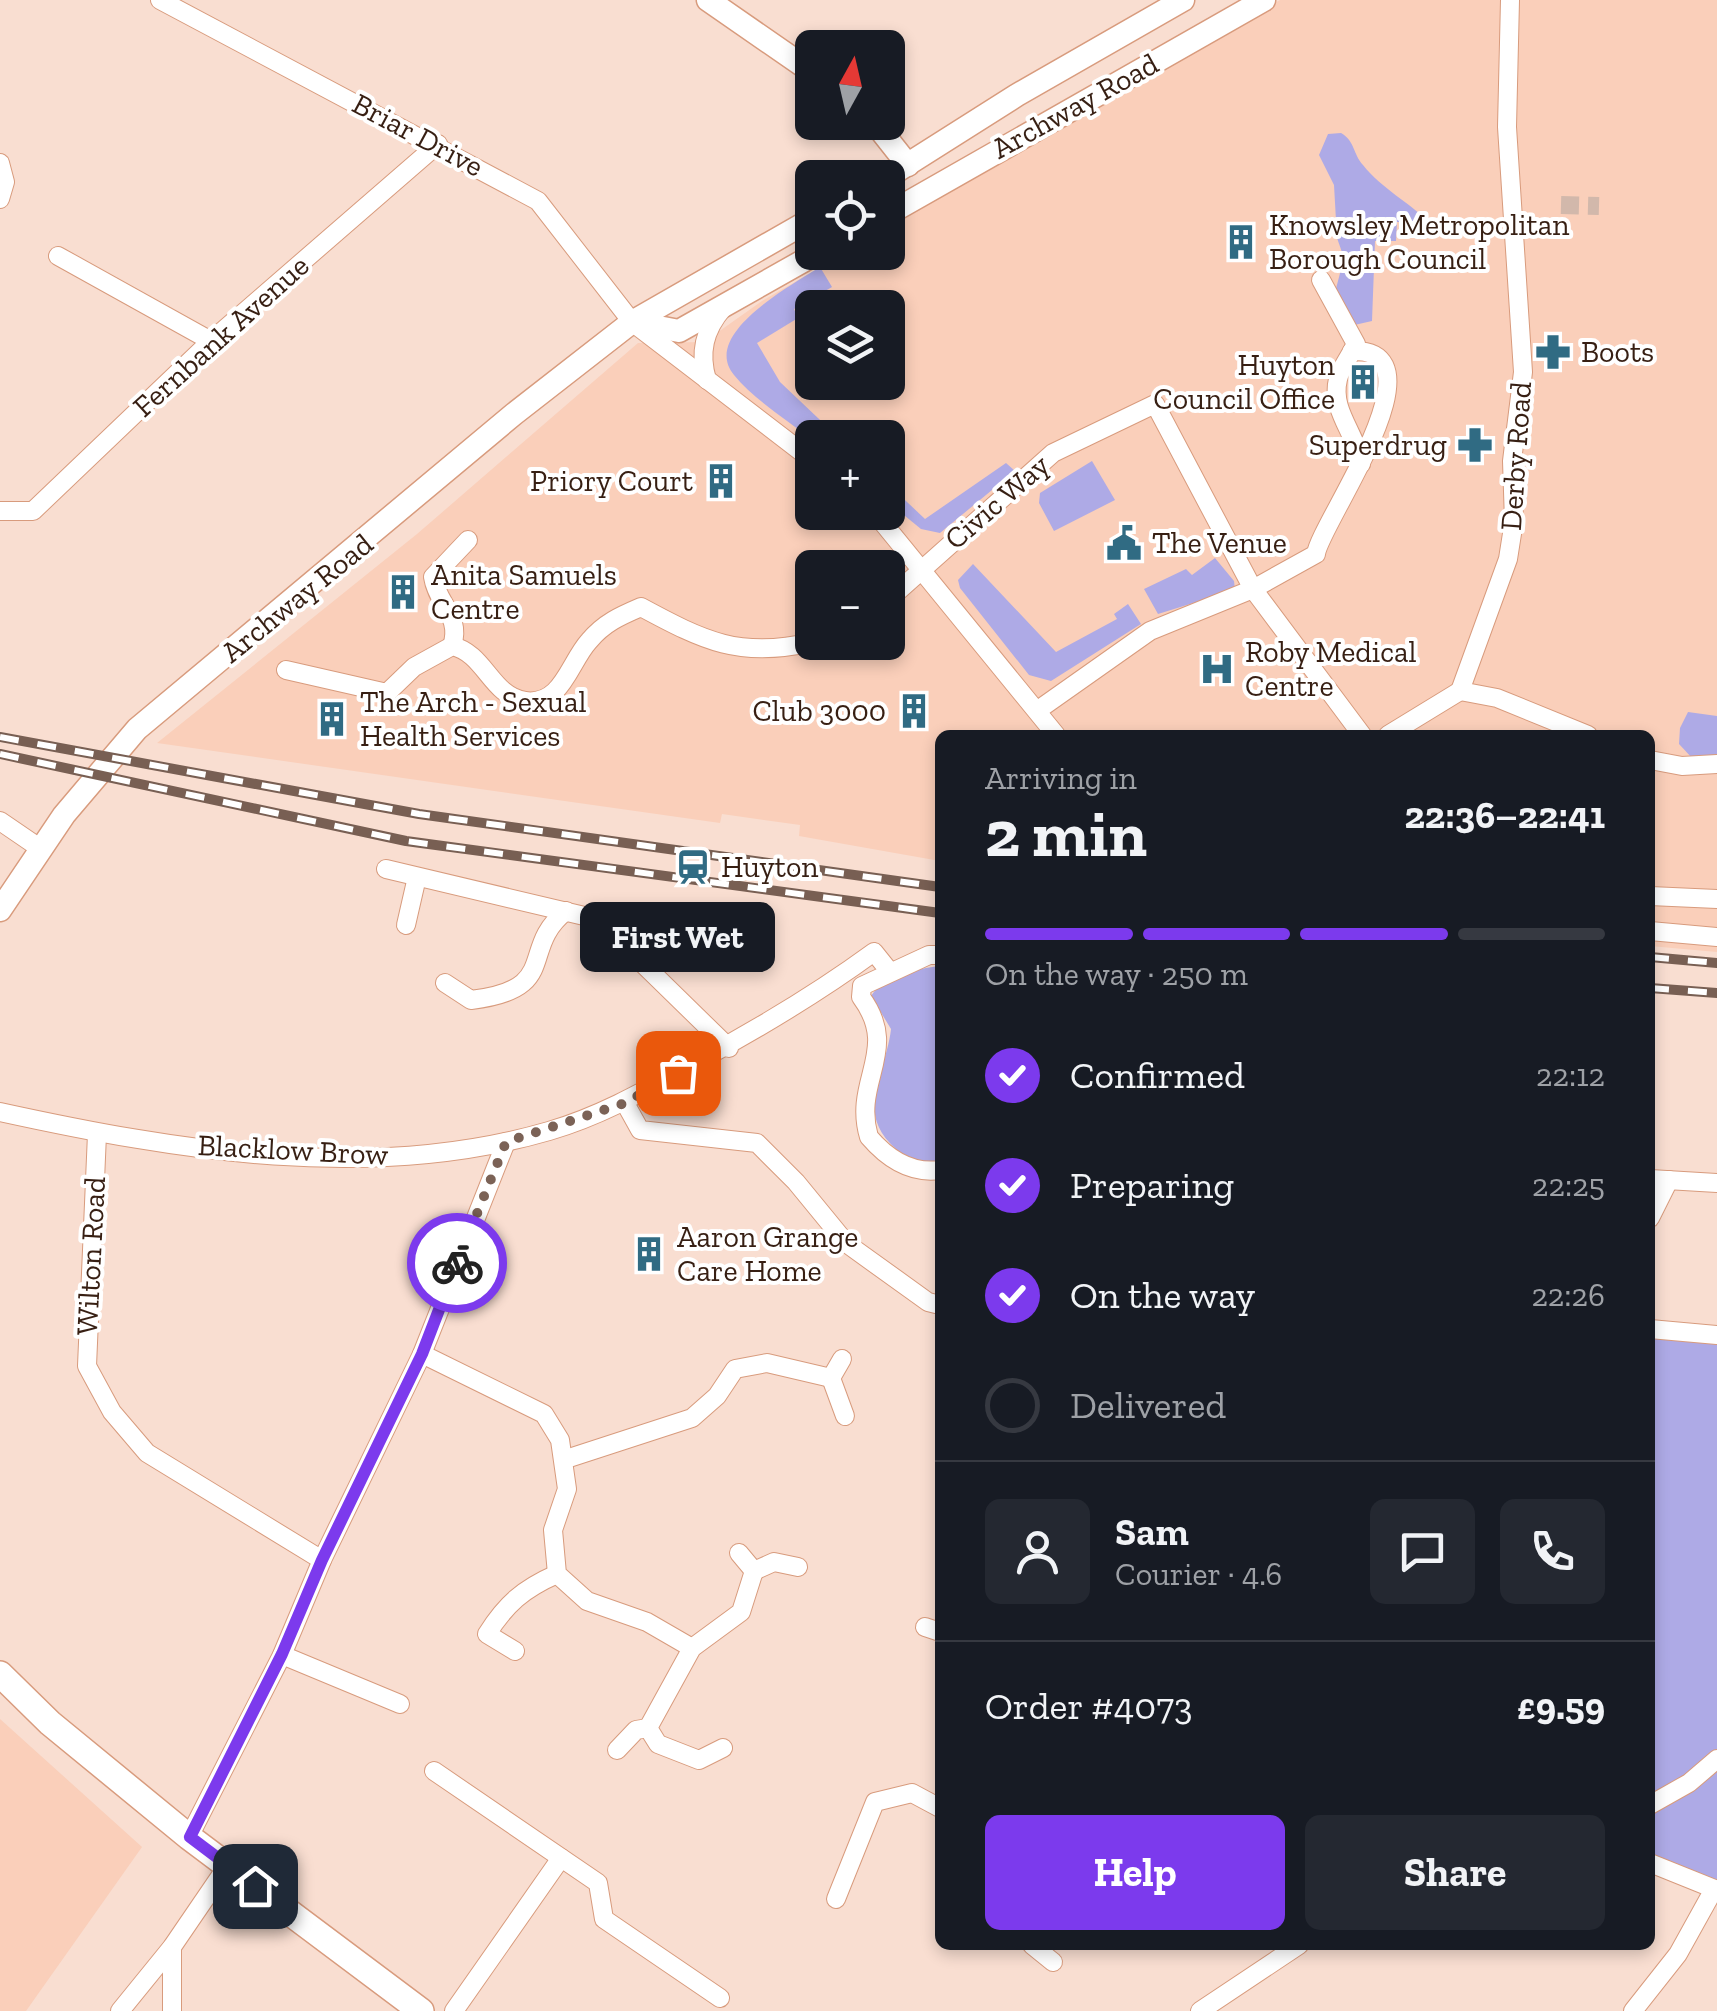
<!DOCTYPE html>
<html lang="en">
<head>
<meta charset="utf-8">
<style>
	:root { --surface:#171b24; --page:#242831; --text:#f1f3f6; --muted:#9ea1a6; --line:#363941; --accent:#7c3aed }
	body { margin:0; font-family:"Zilla Slab",serif; background:var(--page); color:var(--text); height:100vh; display:flex; flex-direction:column; font-size:38px; white-space:nowrap }
	* { box-sizing:border-box; margin:0 }
	p { font-size:32px; color:var(--muted) }
	.icon { flex:none; width:55px; height:55px; fill:none; stroke:currentColor; stroke-width:2; stroke-linecap:round; stroke-linejoin:round }
	.map { position:relative; flex:1; overflow:hidden }
	.sheet { position:absolute; left:935px; top:730px; width:720px; height:1220px; display:flex; flex-direction:column; background:var(--surface); border-radius:15px; box-shadow:0 5px 15px #0003 }
	.sheet>* { flex:none }
	.needle { width:65px; rotate:8deg }
	.tools { position:absolute; left:795px; top:30px; display:grid; gap:20px }
	.tools a { display:grid; place-items:center; width:110px; height:110px; border-radius:15px; background:var(--surface); box-shadow:0 5px 15px #0003; font-size:50px }
	.pin { position:absolute; display:grid; place-items:center; width:85px; height:85px; color:#fff; margin:-42px; border-radius:20px; box-shadow:0 5px 15px #0006 }
	.courier { position:absolute; display:grid; place-items:center; width:100px; height:100px; margin:-50px; border:8px solid #7c3aed; border-radius:50%; background:#fff; color:#222; box-shadow:0 2px 12px #0007 }
	.bubble { position:absolute; height:70px; border-radius:15px; background:var(--surface); box-shadow:0 5px 15px #0003; font-size:32px; font-weight:700; line-height:70px; text-align:center }
	.headline em { font-style:normal; font-weight:700 }
	.headline div { display:flex; flex-direction:column-reverse }
	.headline { display:flex; align-items:center; justify-content:space-between; height:170px; padding:0 50px }
	h1 { font-size:65px; font-weight:700; line-height:75px }
	.bar { display:grid; grid-template-columns:repeat(4,1fr); gap:15px 10px; align-content:center; height:120px; padding:0 50px }
	.bar i { height:12px; border-radius:8px; background:var(--line) }
	.bar .on { background:var(--accent) }
	.bar p { grid-column:span 4 }
	.line { display:flex; align-items:center; gap:25px; padding:0 50px; border-top:2px solid var(--line) }
	.line div { flex:1 }
	.round { display:grid; place-items:center; flex:none; width:105px; height:105px; border-radius:15px; background:var(--page) }
	ol { padding:0 50px; list-style:none }
	li { display:flex; align-items:center; gap:30px; height:110px }
	li p { margin-inline-start:auto }
	li .icon { padding:10px; border-radius:50%; background:var(--accent); color:#fff; stroke-width:4 }
	li:last-child { color:var(--muted) }
	li i { width:55px; height:55px; border:5px solid var(--line); border-radius:50% }
	.button { display:flex; gap:20px; margin-top:auto; padding:20px 50px }
	.button a { flex:1; height:115px; border-radius:15px; background:var(--accent); color:#fff; font-size:40px; font-weight:700; line-height:115px; text-align:center }
	.button a+a { background:var(--page); color:var(--text) }
	.map>svg:first-child { display:block }
	.built { fill:#facfba; fill-rule:evenodd }
	.green { fill:#aeaae6 }
	.lines { fill:none; stroke-linecap:round; stroke-linejoin:round }
	.street-tunnel { stroke:#d2b8ab; stroke-width:18; stroke-dasharray:18 9; stroke-linecap:butt }
	.street-casing { stroke:#d89b7d; stroke-width:20 }
	.secondary-casing { stroke:#d89b7d; stroke-width:25 }
	.primary-casing { stroke:#d89b7d; stroke-width:28 }
	.street { stroke:#fff; stroke-width:18 }
	.secondary { stroke:#fff; stroke-width:22 }
	.primary { stroke:#fff; stroke-width:25 }
	.rail-casing { stroke:#785f53; stroke-width:10 }
	.rail { stroke:#fff; stroke-width:6; stroke-dasharray:19; stroke-linecap:butt }
	.done { stroke:#7b6256; stroke-width:10; stroke-dasharray:0 18 }
	.route { stroke:#7c3aed; stroke-width:12 }
	.labels { text-anchor:middle; stroke-width:8; stroke-linejoin:round; paint-order:stroke }
	.street-label { font-size:30px; fill:#371f13; stroke:#fff }
	.poi-label { font-size:30px; fill:#371f13; stroke:#fff; text-anchor:start }
</style>
</head>
<body>
<div class="map">
<svg width="1717" height="2011" viewBox="0 0 1717 2011">
	<rect width="100%" height="100%" fill="#f9ded1"/>
	<g class="built">
		<path d="M1280 0H1717V952L1650 946V735H940V861L799 836 800 825 722 814 720 823 157 743 417 534 638 343 704 342 762 301 845 253 888 252V228ZM812 308H888V382H812ZM812 438H888V512H812ZM812 568H888V642H812Z"/>
		<polygon points="0,1719 142,1847 26,2011 0,2011"/>
	</g>
	<g class="green">
		<path d="M1341 133C1355 141 1353 154 1363 165 1382 189 1409 202 1430 223L1397 222 1396 241H1375L1372 321 1350 326 1333 300 1344 258 1337 238 1334 185 1319 155 1328 134Z"/>
		<path d="M820 267 832 287 794 309 798 318 757 343 780 382 838 437 812 440C788 420 754 400 734 375 700 334 792 285 820 267Z"/>
		<polygon points="1092,461 1115,500 1054,531 1039,503 1040,493"/>
		<polygon points="1006,463 1015,471 940,533 921,529 888,502 888,484 925,519"/>
		<polygon points="1215,558 1234,581 1235,590 1158,614 1144,589 1186,569 1192,575"/>
		<polygon points="973,564 1056,652 1117,619 1114,614 1128,604 1141,624 1051,681 1029,675 960,588 958,580"/>
		<polygon points="1688,712 1717,716 1717,756 1693,759 1679,744 1680,728"/>
		<path d="M940 966V1161C924 1165 908 1160 896 1149 853 1111 886 1074 891 1029L871 996C885 975 916 969 940 966Z"/>
		<polygon points="1650,1330 1717,1336 1717,1890 1650,1862"/>
	</g>
	<g class="lines">
		<polyline class="street-tunnel" points="1561,205 1599,206"/>
		<defs>
			<g id="street">
				<polyline points="160,0 538,201 632,322 812,460"/>
				<polyline points="1510,0 1507,127 1523,372 1512,461 1514,521 1508,559 1460,691 1497,698 1588,735"/>
				<polyline points="0,163 5,182 0,199"/>
				<polyline points="58,256 211,341"/>
				<path d="M1321 280 1356 344C1351 355 1341 367 1338 379 1330 411 1357 434 1361 464"/>
				<path d="M707 380C699 353 704 330 723 308"/>
				<polyline points="0,511 33,511 211,341 438,144"/>
				<polyline points="874,512 1056,735"/>
				<polyline points="888,600 1053,453 1155,404 1253,589 1362,735"/>
				<path d="M452 646C462 616 437 604 433 577L468 540"/>
				<path d="M286 670 387 693 414 667 452 646C485 653 491 696 525 701 562 706 569 663 589 641 604 623 620 616 641 607 704 641 740 659 812 642"/>
				<path d="M1038 710 1150 631 1253 589 1316 554C1319 525 1448 348 1352 351"/>
				<polyline points="1388,735 1460,691"/>
				<polyline points="1650,760 1682,766 1717,764"/>
				<polyline points="0,821 41,849"/>
				<polyline points="386,869 597,919 729,1048"/>
				<polyline points="1650,896 1717,899"/>
				<polyline points="406,925 417,877"/>
				<polyline points="1650,931 1717,937"/>
				<path d="M940 955H929L862 986 861 997C901 1051 852 1080 869 1137 887 1158 911 1174 940 1170"/>
				<path d="M445 983 471 1000C562 989 518 949 566 911"/>
				<polyline points="625,1103 640,1130 757,1143 796,1182 846,1243 928,1302 940,1305"/>
				<path d="M0 1112C178 1151 370 1183 549 1131 604 1115 651 1087 700 1060 761 1027 818 993 874 952L890 972"/>
				<polyline points="97,1134 87,1366 112,1412 147,1453 322,1560"/>
				<polyline points="1650,1179 1717,1183"/>
				<polyline points="1650,1218 1669,1180"/>
				<polyline points="1650,1329 1717,1335"/>
				<polyline points="422,1354 544,1414 560,1440 567,1489 553,1530 557,1574 587,1601 647,1622 692,1648"/>
				<polyline points="842,1359 831,1378 845,1416"/>
				<polyline points="566,1459 692,1418 717,1396 735,1369 767,1363 831,1378"/>
				<polyline points="739,1553 754,1571 774,1562 798,1567"/>
				<polyline points="925,1627 940,1632"/>
				<path d="M515 1651 487 1634C506 1604 523 1589 557 1574"/>
				<polyline points="282,1655 400,1704"/>
				<polyline points="723,1748 699,1760 658,1744 648,1728 692,1648 741,1612 754,1571"/>
				<polyline points="617,1750 636,1730 648,1728"/>
				<polyline points="434,1771 598,1883 604,1919 720,1998"/>
				<polyline points="1650,1805 1689,1783 1717,1759"/>
				<polyline points="189,1837 282,1655 322,1560 422,1354 506,1142"/>
				<polyline points="1650,1863 1717,1890"/>
				<polyline points="836,1899 875,1802 912,1793 940,1808"/>
				<polyline points="1032,1945 1053,1962"/>
				<polyline points="120,2011 172,1947 228,1865"/>
				<polyline points="172,2011 172,1947"/>
				<polyline points="454,2011 561,1858"/>
				<polyline points="1200,2011 1299,1945"/>
				<polyline points="1633,2011 1678,1954 1714,1889"/>
			</g>
			<g id="secondary">
				<polyline points="708,0 812,72"/>
				<polyline points="874,122 908,165"/>
				<polyline points="886,178 1017,95 1183,0"/>
				<polyline points="888,214 1264,0"/>
				<polyline points="632,322 679,331 819,252"/>
				<polyline points="0,910 64,815 137,729 514,414 632,322 812,219"/>
			</g>
			<polyline id="primary" points="0,1674 50,1723 189,1837 421,2011"/>
		</defs>
		<use href="#street" class="street-casing"/>
		<use href="#secondary" class="secondary-casing"/>
		<use href="#primary" class="primary-casing"/>
		<use href="#street" class="street"/>
		<use href="#secondary" class="secondary"/>
		<use href="#primary" class="primary"/>
		<defs>
			<g id="rail">
				<polyline points="0,737 419,814 940,887"/>
				<polyline points="0,754 406,841 940,913"/>
				<polyline points="1650,957 1717,963"/>
				<polyline points="1650,988 1717,993"/>
			</g>
		</defs>
		<use href="#rail" class="rail-casing"/>
		<use href="#rail" class="rail"/>
	</g>
	<g class="lines">
		<polyline class="done" points="457,1263 506,1142 625,1103 678,1073"/>
		<polyline class="route" points="255,1886 190,1837 282,1654 322,1560 422,1354 457,1263"/>
	</g>
	<defs>
		<symbol id="building-bare" viewBox="-9 -9 18 18"><path d="M-4-6H4V6H1V3H-1V6H-4ZM-2.5-4.3h1.7v1.8h-1.7ZM.8-4.3h1.7v1.8H.8ZM-2.5-1h1.7V.8h-1.7ZM.8-1h1.7V.8H.8Z" fill="#306b83" stroke="#fff" stroke-width="2.5" paint-order="stroke"/></symbol>
		<symbol id="pharmacy-bare" viewBox="-9 -9 18 18"><path d="M-2-6h4v4h4v4h-4v4h-4v-4h-4v-4h4Z" fill="#306b83" stroke="#fff" stroke-width="2.5" paint-order="stroke"/></symbol>
		<symbol id="civic-bare" viewBox="-9 -9 18 18"><path d="M-.6-6.5H3V-4.5H.6V-3L4-1V1h2V6H-6V1h2V-1L-.6-3ZM-1.2 2.5V6h2.4V2.5Z" fill="#306b83" stroke="#fff" stroke-width="2.5" paint-order="stroke"/></symbol>
		<symbol id="hospital-bare" viewBox="-9 -9 18 18"><path d="M-5-5h3v3.5h4V-5h3V5h-3V1.5h-4V5h-3Z" fill="#306b83" stroke="#fff" stroke-width="2.5" paint-order="stroke"/></symbol>
		<symbol id="station-bare" viewBox="-9 -9 18 18"><path d="M-3-6H3Q5-6 5-4V2Q5 4 3 4L4.5 6H3L1.5 4h-3L-3 6H-4.5L-3 4Q-5 4-5 2V-4Q-5-6-3-6ZM-3.5-4v3h7v-3ZM-3.5 1v1.5H-2V1ZM2 1v1.5H3.5V1Z" fill="#306b83" stroke="#fff" stroke-width="2.5" paint-order="stroke"/></symbol>
	</defs>
	<g fill-rule="evenodd">
		<use href="#building-bare" x="1216" y="217" width="50" height="50"/>
		<use href="#pharmacy-bare" x="1528" y="327" width="50" height="50"/>
		<use href="#building-bare" x="1338" y="357" width="50" height="50"/>
		<use href="#pharmacy-bare" x="1450" y="420" width="50" height="50"/>
		<use href="#building-bare" x="696" y="456" width="50" height="50"/>
		<use href="#civic-bare" x="1099" y="518" width="50" height="50"/>
		<use href="#building-bare" x="378" y="567" width="50" height="50"/>
		<use href="#hospital-bare" x="1192" y="644" width="50" height="50"/>
		<use href="#building-bare" x="889" y="686" width="50" height="50"/>
		<use href="#building-bare" x="307" y="694" width="50" height="50"/>
		<use href="#station-bare" x="668" y="842" width="50" height="50"/>
		<use href="#building-bare" x="624" y="1229" width="50" height="50"/>
	</g>
	<g class="labels">
		<g class="street-label">
			<text transform="translate(1075 106) rotate(-29)" y="10">Archway Road</text>
			<text transform="translate(418 135) rotate(28)" y="10">Briar Drive</text>
			<text transform="translate(221 336) rotate(-42)" y="10">Fernbank Avenue</text>
			<text transform="translate(1516 456) rotate(-86)" y="10">Derby Road</text>
			<text transform="translate(997 502) rotate(-41)" y="10">Civic Way</text>
			<text transform="translate(297 598) rotate(-39)" y="10">Archway Road</text>
			<text transform="translate(293 1150) rotate(3)" y="10">Blacklow Brow</text>
			<text transform="translate(91 1256) rotate(-87)" y="10">Wilton Road</text>
		</g>
		<g class="poi-label">
			<text x="1269" y="235">Knowsley Metropolitan<tspan x="1269" dy="34">Borough Council</tspan></text>
			<text x="1581" y="362">Boots</text>
			<text x="1335" y="375" text-anchor="end">Huyton<tspan x="1335" dy="34">Council Office</tspan></text>
			<text x="1447" y="455" text-anchor="end">Superdrug</text>
			<text x="693" y="491" text-anchor="end">Priory Court</text>
			<text x="1152" y="553">The Venue</text>
			<text x="431" y="585">Anita Samuels<tspan x="431" dy="34">Centre</tspan></text>
			<text x="1245" y="662">Roby Medical<tspan x="1245" dy="34">Centre</tspan></text>
			<text x="360" y="712">The Arch - Sexual<tspan x="360" dy="34">Health Services</tspan></text>
			<text x="886" y="721" text-anchor="end">Club 3000</text>
			<text x="721" y="877">Huyton</text>
			<text x="677" y="1247">Aaron Grange<tspan x="677" dy="34">Care Home</tspan></text>
		</g>
	</g>
</svg>
<div class="tools">
<a><svg class="needle" viewBox="-14 -14 28 28"><path d="M0-13l5 13h-10z" fill="#e53935"/><path d="M0 13l5-13h-10z" fill="#9ea1a6"/></svg></a>
<a><svg class="icon" aria-label="locate" viewBox="0 0 24 24"><circle cx="12" cy="12" r="6"/><path d="M12 2v4M12 18v4M2 12h4M18 12h4"/></svg></a>
<a><svg class="icon" aria-label="layers" viewBox="0 0 24 24"><path d="M12 4l9 5-9 5-9-5zM3 14l9 5 9-5"/></svg></a>
<a>+</a>
<a>−</a>
</div>
<div class="pin" style="left:678px;top:1073px;background:#ea580c"><svg class="icon" aria-label="bag" viewBox="0 0 24 24"><path d="M5 8h14l-1 12H6zM9 8a3 3 0 0 1 6 0"/></svg></div>
<div class="pin" style="left:255px;top:1886px;background:#1f2937"><svg class="icon" aria-label="home" viewBox="0 0 24 24"><path d="M3 11l9-7 9 7M6 9v11h12V9"/></svg></div>
<div class="courier" style="left:457px;top:1263px"><svg class="icon" aria-label="bike" viewBox="0 0 24 24"><circle cx="6" cy="16" r="4"/><circle cx="18" cy="16" r="4"/><path d="M6 16l4-8h5l3 8M10 8l3 8H6M13 5h3"/></svg></div>
<div class="bubble" style="left:580px;top:902px;width:195px">First Wet</div>
<section class="sheet">
<div class="headline"><div><h1>2 min</h1><p>Arriving in</p></div><em>22:36–22:41</em></div>
<div class="bar"><i class="on"></i><i class="on"></i><i class="on"></i><i></i><p>On the way · 250 m</p></div>
<ol>
<li><svg class="icon" aria-label="check" viewBox="0 0 24 24"><path d="M5 12l5 5 9-10"/></svg>Confirmed<p>22:12</p></li>
<li><svg class="icon" aria-label="check" viewBox="0 0 24 24"><path d="M5 12l5 5 9-10"/></svg>Preparing<p>22:25</p></li>
<li><svg class="icon" aria-label="check" viewBox="0 0 24 24"><path d="M5 12l5 5 9-10"/></svg>On the way<p>22:26</p></li>
<li><i></i>Delivered</li>
</ol>
<div class="line" style="height:180px"><a class="round"><svg class="icon" aria-label="person" viewBox="0 0 24 24"><circle cx="12" cy="8" r="4"/><path d="M4 21q1-7 8-7t8 7"/></svg></a><div><b>Sam</b><p>Courier · 4.6</p></div><a class="round"><svg class="icon" aria-label="chat" viewBox="0 0 24 24"><path d="M4 5h16v11H9l-5 4z"/></svg></a><a class="round"><svg class="icon" aria-label="phone" viewBox="0 0 24 24"><path d="M5 4h4l2 5-3 2q2 4 5 5l2-3 5 2v4C11 20 4 13 5 4z"/></svg></a></div>
<div class="line" style="height:130px"><div>Order #4073</div><b>£9.59</b></div>
<div class="button"><a>Help</a><a>Share</a></div>
</section>
</div>
</body>
</html>
